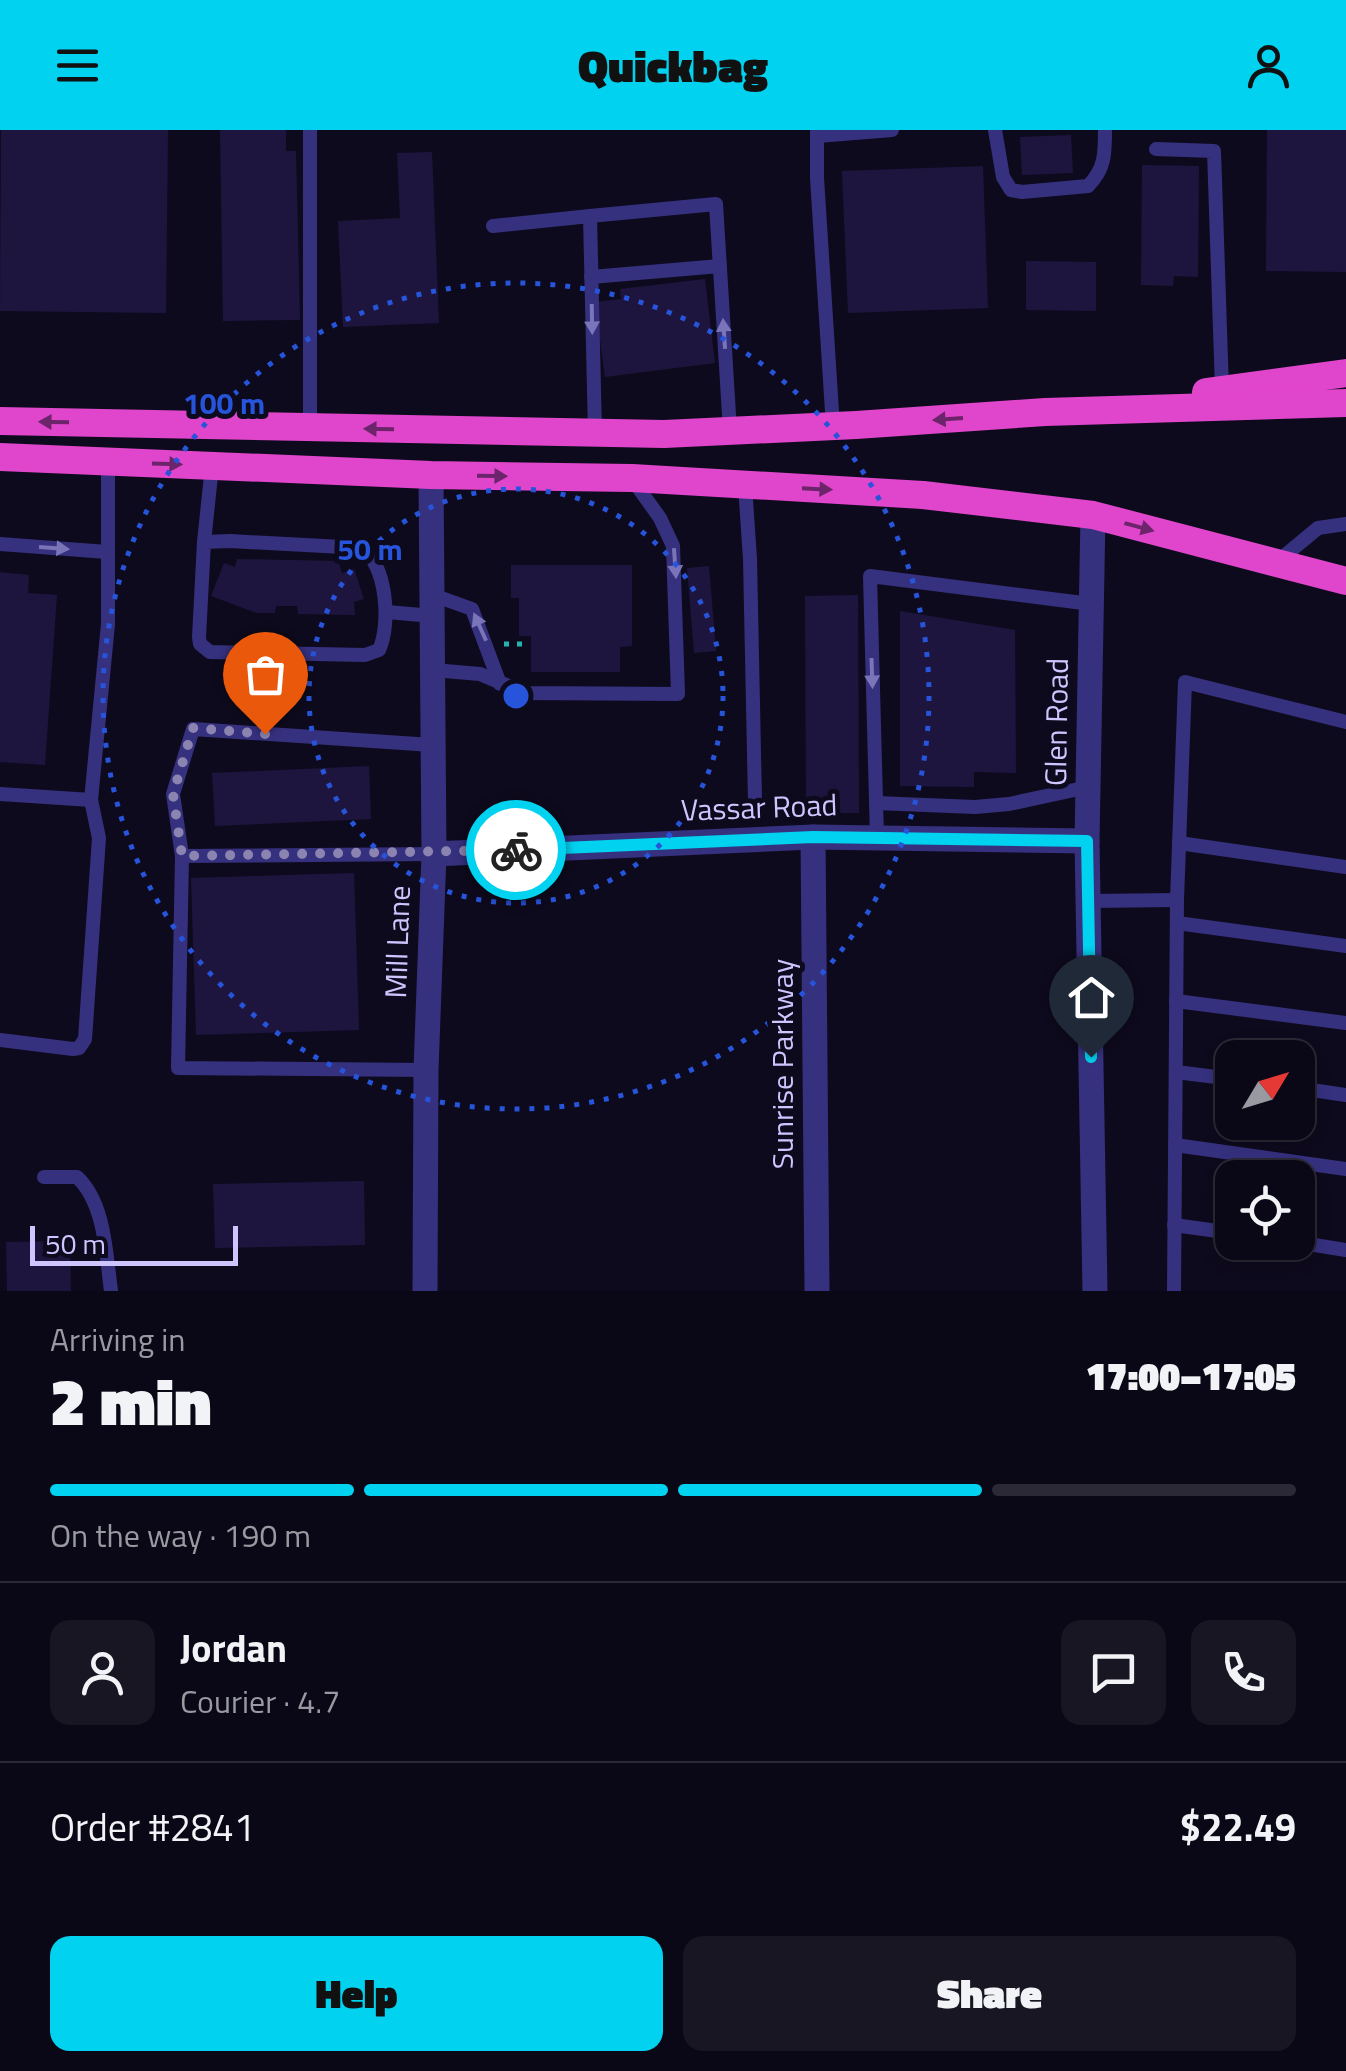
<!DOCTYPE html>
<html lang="en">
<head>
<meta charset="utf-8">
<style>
	:root { --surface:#0a0816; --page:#181623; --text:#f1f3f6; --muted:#999aa1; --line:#2a2935; --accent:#00d2f0 }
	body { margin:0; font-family:"Titillium Web",sans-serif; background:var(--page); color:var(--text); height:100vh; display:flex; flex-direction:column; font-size:38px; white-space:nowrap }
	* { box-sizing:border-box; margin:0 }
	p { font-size:32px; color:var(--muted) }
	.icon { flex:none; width:55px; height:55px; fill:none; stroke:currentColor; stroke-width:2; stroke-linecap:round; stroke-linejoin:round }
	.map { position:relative; height:1161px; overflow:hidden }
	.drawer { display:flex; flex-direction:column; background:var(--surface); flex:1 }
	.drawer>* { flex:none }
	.needle { width:65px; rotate:52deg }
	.tools { position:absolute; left:1215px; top:910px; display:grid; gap:20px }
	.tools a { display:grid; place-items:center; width:100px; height:100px; border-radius:20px; background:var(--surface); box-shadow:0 5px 15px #0003,0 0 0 2px var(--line); font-size:50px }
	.scale { position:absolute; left:30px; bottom:25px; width:208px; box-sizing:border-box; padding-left:10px; border:5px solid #cec5ff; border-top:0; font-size:28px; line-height:35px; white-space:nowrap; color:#cec5ff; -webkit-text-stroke:8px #0e0a1d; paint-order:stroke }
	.pin { position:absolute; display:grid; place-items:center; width:85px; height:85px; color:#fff; margin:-102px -42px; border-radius:50% 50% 50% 0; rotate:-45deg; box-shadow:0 0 10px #0007 }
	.pin .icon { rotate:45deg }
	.courier { position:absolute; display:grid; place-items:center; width:100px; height:100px; margin:-50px; border:8px solid #00d2f0; border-radius:50%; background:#fff; color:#222; box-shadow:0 2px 12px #0007 }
	.summary em { font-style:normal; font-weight:800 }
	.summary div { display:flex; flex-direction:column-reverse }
	.summary { display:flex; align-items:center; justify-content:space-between; height:170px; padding:0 50px }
	h1 { font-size:65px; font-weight:800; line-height:75px }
	.bar { display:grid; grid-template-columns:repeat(4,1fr); gap:15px 10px; align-content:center; height:120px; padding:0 50px }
	.bar i { height:12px; border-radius:8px; background:var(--line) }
	.bar .active { background:var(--accent) }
	.bar p { grid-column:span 4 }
	.line { display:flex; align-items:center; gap:25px; padding:0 50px; border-top:2px solid var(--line) }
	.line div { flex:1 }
	.round { display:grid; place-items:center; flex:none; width:105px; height:105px; border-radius:20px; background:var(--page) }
	.action { display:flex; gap:20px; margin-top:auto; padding:20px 50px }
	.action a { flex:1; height:115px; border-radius:20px; background:var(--accent); color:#111; font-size:40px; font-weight:800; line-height:115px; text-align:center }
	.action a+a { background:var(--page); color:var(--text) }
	header { display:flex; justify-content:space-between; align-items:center; height:130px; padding:0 50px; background:var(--accent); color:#111; font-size:45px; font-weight:800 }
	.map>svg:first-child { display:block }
	.building { fill:#1e153f }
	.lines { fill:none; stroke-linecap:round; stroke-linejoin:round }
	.path { stroke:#24b4af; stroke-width:5; stroke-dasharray:5 8; stroke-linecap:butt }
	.service { stroke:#36317f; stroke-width:14 }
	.minor { stroke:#36317f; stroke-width:25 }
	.trunk { stroke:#e046cb; stroke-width:28 }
	.oneway { fill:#7a74b9 }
	.oneway2 { fill:#6c256b }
	.done { stroke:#8b84b0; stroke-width:10; stroke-dasharray:0 18 }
	.route { stroke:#00d2f0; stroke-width:12 }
	.ring { fill:none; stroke:#2654da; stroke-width:5; stroke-dasharray:5 10 }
	.labels { text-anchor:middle; stroke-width:10; stroke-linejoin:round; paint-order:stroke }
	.street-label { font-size:30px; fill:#cec5ff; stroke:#0e0a1d }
	.centre { fill:#2654da; stroke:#0e0a1d; stroke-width:5 }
	.ring-label { font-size:30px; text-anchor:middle; font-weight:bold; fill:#2654da; stroke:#0e0a1d; stroke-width:10; stroke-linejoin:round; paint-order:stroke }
</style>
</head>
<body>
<header><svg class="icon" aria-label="menu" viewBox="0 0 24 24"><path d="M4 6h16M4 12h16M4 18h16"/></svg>Quickbag<svg class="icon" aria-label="person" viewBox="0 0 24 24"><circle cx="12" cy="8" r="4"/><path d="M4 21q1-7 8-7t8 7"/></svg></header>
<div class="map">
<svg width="1346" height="1161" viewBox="0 0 1346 1161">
	<rect width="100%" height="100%" fill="#0e0a1d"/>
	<g class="building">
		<polygon points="1,0 168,0 166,183 0,181"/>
		<polygon points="220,0 286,0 286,21 296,21 300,190 223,191"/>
		<polygon points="1267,0 1346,0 1346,142 1266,141"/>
		<polygon points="1071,5 1073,43 1022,45 1020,7"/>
		<polygon points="432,22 439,193 343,197 338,91 400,88 397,23"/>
		<polygon points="1142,35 1199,36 1198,147 1174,146 1173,156 1141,155"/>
		<polygon points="983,36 988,178 848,183 842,41"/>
		<polygon points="1026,131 1096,132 1096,181 1026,180"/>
		<polygon points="705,149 715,233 605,247 595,172 621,169 620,159"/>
		<polygon points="237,429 338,431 342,443 354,439 364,469 354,472 355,485 298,484 297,476 276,476 275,483 257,483 211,466 224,433 235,437"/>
		<polygon points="511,435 632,435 632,516 620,517 620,542 531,542 531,506 519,506 519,468 511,468"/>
		<polygon points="709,436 716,521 694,523 687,438"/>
		<polygon points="0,442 29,445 28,463 57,465 45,635 0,632"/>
		<polygon points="858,465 859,683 806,683 805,466"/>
		<polygon points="900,481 1015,500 1016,643 974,642 974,657 900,656"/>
		<polygon points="369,636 371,689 215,696 212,643"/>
		<polygon points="354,743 359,900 196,905 191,748"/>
		<polygon points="364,1051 365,1115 215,1118 213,1054"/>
		<polygon points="70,1111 71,1161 7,1161 6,1112"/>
	</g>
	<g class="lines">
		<polyline class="path" points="504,514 526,514"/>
		<g class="service">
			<polyline points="817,0 817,48 833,297"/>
			<path d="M995 0 1003 47 1011 60 1022 62 1088 56C1105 39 1105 24 1105 0"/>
			<polyline points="817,6 892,0"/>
			<polyline points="1156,19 1214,21 1222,259"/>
			<polyline points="493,96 590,86"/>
			<polyline points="591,147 720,136"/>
			<polyline points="310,298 310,0"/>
			<polyline points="595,303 590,86 716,74 730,301"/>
			<polyline points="745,355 750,429 755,671"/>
			<path d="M230 411 361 418C387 433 391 495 379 520L365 525 210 522 200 514 199 507 204 412Z"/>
			<polyline points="204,412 212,336"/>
			<polyline points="0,414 107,422"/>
			<polyline points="1277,432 1318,398 1346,394"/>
			<polyline points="433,465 472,479 500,554"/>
			<polyline points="387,482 433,486"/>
			<polyline points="433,540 480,544 525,563 678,564 673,416 660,388 632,349"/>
			<polyline points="0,664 91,670"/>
			<polyline points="876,673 975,677 1009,674 1088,657"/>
			<polyline points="877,708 870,446 1091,474"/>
			<polyline points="1179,713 1346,737"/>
			<polyline points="182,726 173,664 193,599 432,615"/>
			<polyline points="1088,771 1177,770"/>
			<polyline points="1177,793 1346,816"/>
			<polyline points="1176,871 1346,893"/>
			<polyline points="0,910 73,919 79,918 85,909 99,708 91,670 108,494 108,332"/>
			<polyline points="426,940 178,938 182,726 434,724"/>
			<polyline points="1176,942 1232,949"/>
			<polyline points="1298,958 1346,965"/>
			<polyline points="1175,1015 1346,1039"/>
			<path d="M44 1047H77C105 1073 106 1124 111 1161"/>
			<polyline points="1174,1095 1232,1103"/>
			<polyline points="1296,1112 1346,1120"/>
			<polyline points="1174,1161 1177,770 1185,552 1346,592"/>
		</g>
		<g class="minor">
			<polyline points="1093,385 1087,711 1095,1161"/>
			<polyline points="813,707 817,1161"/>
			<polyline points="434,724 813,707 1087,711"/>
			<polyline points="425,1161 426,940 434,724 431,345"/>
		</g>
		<g class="trunk">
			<polyline points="1206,262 1346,243"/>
			<polyline points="0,291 664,304 856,295 1045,282 1346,273"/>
			<polyline points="0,327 431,345 632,348 923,365 1093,385 1346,451"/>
		</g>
	</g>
	<defs><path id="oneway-solid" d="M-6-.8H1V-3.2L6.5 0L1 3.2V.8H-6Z" transform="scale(2.5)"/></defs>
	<g class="oneway">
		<use href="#oneway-solid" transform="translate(592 189) rotate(89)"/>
		<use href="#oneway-solid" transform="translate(724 204) rotate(-94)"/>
		<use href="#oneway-solid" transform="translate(54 418) rotate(4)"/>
		<use href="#oneway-solid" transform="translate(675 433) rotate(86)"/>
		<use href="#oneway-solid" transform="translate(480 497) rotate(-114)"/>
		<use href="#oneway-solid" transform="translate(872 543) rotate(88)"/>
	</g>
	<g class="oneway2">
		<use href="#oneway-solid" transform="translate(948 289) rotate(176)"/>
		<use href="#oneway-solid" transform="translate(54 292) rotate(-179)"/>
		<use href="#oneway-solid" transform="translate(379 299) rotate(-179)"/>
		<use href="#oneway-solid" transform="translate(167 334) rotate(2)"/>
		<use href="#oneway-solid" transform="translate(492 346) rotate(1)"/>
		<use href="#oneway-solid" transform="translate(817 359) rotate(3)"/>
		<use href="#oneway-solid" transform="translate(1139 397) rotate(15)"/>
	</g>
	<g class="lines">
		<polyline class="done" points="265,604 193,598 173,664 182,726 516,720"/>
		<polyline class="route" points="516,720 813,707 1087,711 1091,927"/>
	</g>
	<g class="ring">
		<circle cx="516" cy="566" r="207"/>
		<circle cx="516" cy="566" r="413"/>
	</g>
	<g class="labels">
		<g class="street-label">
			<text transform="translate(1057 592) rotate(-89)" y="10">Glen Road</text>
			<text transform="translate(759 678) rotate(-2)" y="10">Vassar Road</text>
			<text transform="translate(398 812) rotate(-88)" y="10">Mill Lane</text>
			<text transform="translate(783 934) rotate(-90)" y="10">Sunrise Parkway</text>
		</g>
	</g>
	<circle cx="516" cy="566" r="15" class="centre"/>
	<g class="ring-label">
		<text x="224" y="284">100 m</text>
		<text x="370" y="430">50 m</text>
	</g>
</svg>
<div class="tools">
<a><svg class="needle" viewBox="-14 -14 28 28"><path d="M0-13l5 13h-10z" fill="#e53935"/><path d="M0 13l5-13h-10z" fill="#999aa1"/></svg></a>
<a><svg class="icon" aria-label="locate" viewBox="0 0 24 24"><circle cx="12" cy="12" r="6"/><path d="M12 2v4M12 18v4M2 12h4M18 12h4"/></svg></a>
</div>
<div class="scale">50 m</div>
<div class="pin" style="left:265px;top:604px;background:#ea580c"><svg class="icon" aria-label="bag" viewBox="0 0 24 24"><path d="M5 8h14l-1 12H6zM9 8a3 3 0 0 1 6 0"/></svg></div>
<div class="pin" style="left:1091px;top:927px;background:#1f2937"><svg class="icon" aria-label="home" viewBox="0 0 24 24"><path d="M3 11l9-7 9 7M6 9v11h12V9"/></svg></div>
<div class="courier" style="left:516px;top:720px"><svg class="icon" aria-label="bike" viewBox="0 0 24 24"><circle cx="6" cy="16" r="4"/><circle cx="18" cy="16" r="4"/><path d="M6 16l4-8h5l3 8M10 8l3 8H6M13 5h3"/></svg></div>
</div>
<section class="drawer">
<div class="summary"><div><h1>2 min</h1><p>Arriving in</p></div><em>17:00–17:05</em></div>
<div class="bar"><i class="active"></i><i class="active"></i><i class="active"></i><i></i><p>On the way · 190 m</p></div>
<div class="line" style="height:180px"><a class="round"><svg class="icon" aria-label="person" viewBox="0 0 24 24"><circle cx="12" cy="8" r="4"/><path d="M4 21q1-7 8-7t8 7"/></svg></a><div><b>Jordan</b><p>Courier · 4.7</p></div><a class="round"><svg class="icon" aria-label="chat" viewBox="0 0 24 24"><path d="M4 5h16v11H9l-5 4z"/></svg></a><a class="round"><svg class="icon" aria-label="phone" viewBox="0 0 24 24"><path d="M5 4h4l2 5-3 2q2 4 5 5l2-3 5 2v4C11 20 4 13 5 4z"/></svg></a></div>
<div class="line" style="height:130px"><div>Order #2841</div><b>$22.49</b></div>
<div class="action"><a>Help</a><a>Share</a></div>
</section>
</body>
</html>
